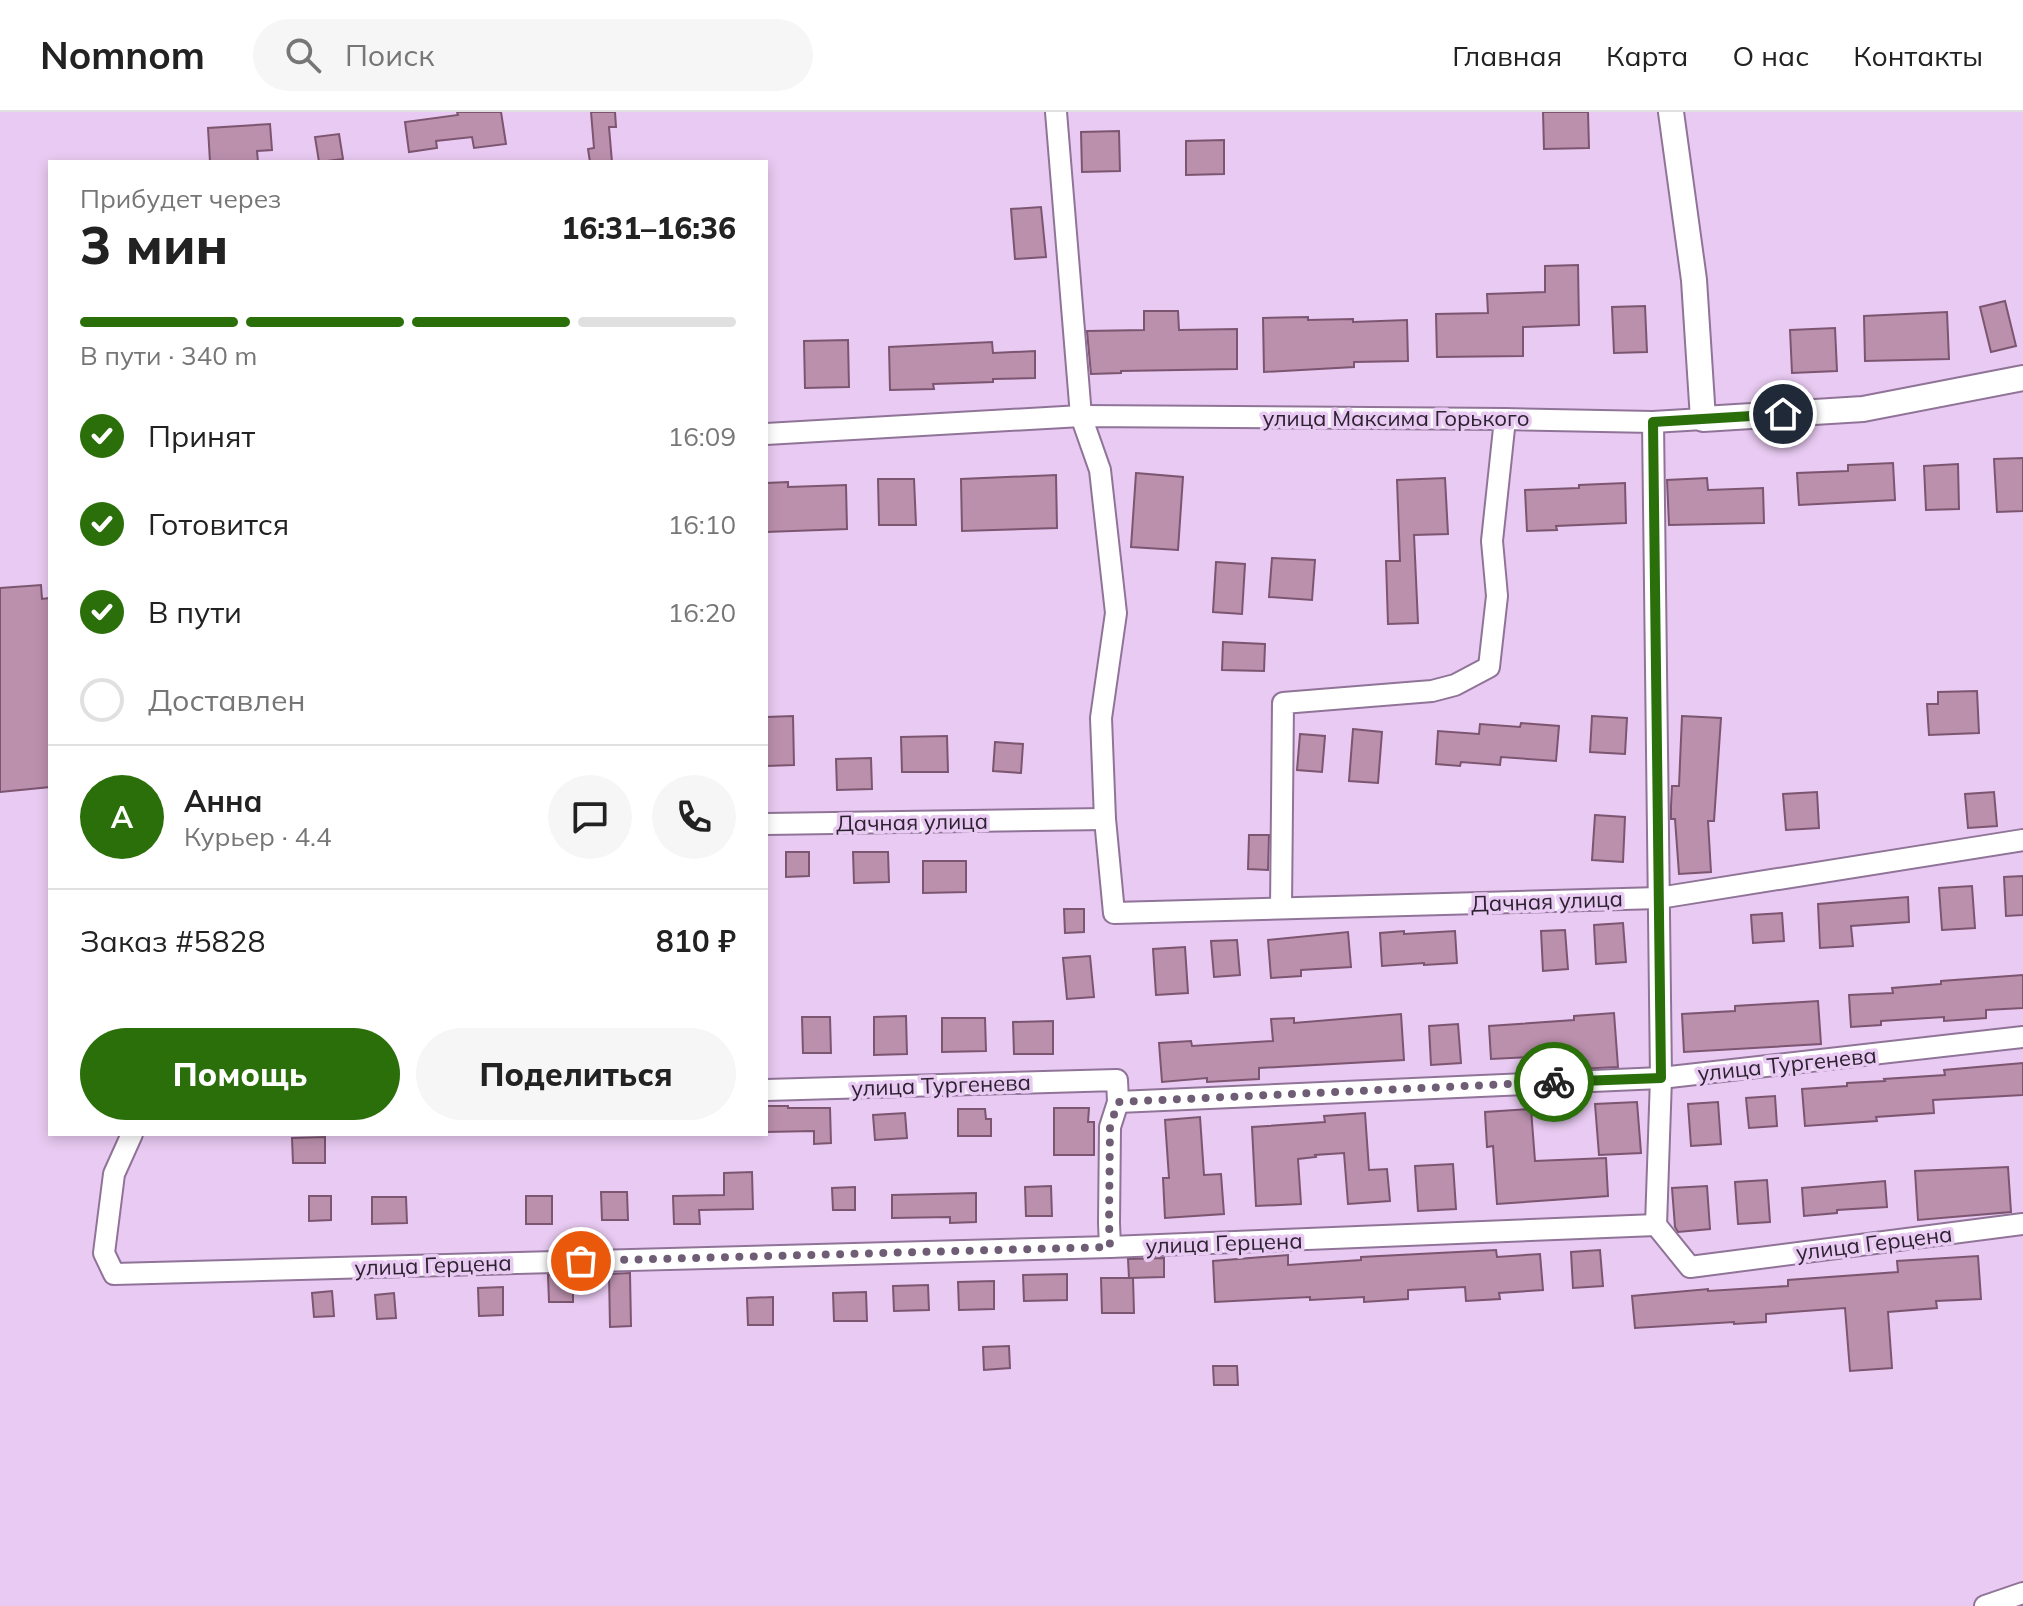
<!DOCTYPE html>
<html lang="ru">
<head>
<meta charset="utf-8">
<style>
	:root { --surface:#fff; --page:#f6f6f6; --text:#222; --muted:#767676; --line:#e0e0e0; --accent:#2b6f0b }
	body { margin:0; font-family:Mulish,sans-serif; background:var(--page); color:var(--text); height:100vh; display:flex; flex-direction:column; font-size:30px; white-space:nowrap }
	* { box-sizing:border-box; margin:0 }
	p { font-size:26px; color:var(--muted) }
	.icon { flex:none; width:44px; height:44px; fill:none; stroke:currentColor; stroke-width:2; stroke-linecap:round; stroke-linejoin:round }
	.map { position:relative; flex:1; overflow:hidden }
	.sheet { position:absolute; left:48px; top:48px; width:720px; height:976px; display:flex; flex-direction:column; background:var(--surface); border-radius:0px; box-shadow:0 4px 12px #0003 }
	.sheet>* { flex:none }
	.pin { position:absolute; display:grid; place-items:center; width:68px; height:68px; color:#fff; margin:-34px; border:4px solid #fff; border-radius:50%; box-shadow:0 2px 8px #0007 }
	.courier { position:absolute; display:grid; place-items:center; width:80px; height:80px; margin:-40px; border:6px solid #2b6f0b; border-radius:50%; background:#fff; color:#222; box-shadow:0 2px 10px #0007 }
	.headline em { font-style:normal; font-weight:800 }
	.headline div { display:flex; flex-direction:column-reverse }
	.headline { display:flex; align-items:center; justify-content:space-between; height:136px; padding:0 32px }
	h1 { font-size:52px; font-weight:800; line-height:60px }
	.bar { display:grid; grid-template-columns:repeat(4,1fr); gap:12px 8px; align-content:center; height:96px; padding:0 32px }
	.bar i { height:10px; border-radius:6px; background:var(--line) }
	.bar .active { background:var(--accent) }
	.bar p { grid-column:span 4 }
	.line { display:flex; align-items:center; gap:20px; padding:0 32px; border-top:2px solid var(--line) }
	.line div { flex:1 }
	.round { display:grid; place-items:center; flex:none; width:84px; height:84px; border-radius:42px; background:var(--page) }
	ol { padding:0 32px; list-style:none }
	li { display:flex; align-items:center; gap:24px; height:88px }
	li p { margin-inline-start:auto }
	li .icon { padding:8px; border-radius:50%; background:var(--accent); color:#fff; stroke-width:4 }
	li:last-child { color:var(--muted) }
	li i { width:44px; height:44px; border:4px solid var(--line); border-radius:50% }
	.action { display:flex; gap:16px; margin-top:auto; padding:16px 32px }
	.action a { flex:1; height:92px; border-radius:48px; background:var(--accent); color:#fff; font-size:32px; font-weight:800; line-height:92px; text-align:center }
	.action a+a { background:var(--page); color:var(--text) }
	header { display:flex; align-items:center; gap:48px; box-sizing:border-box; height:112px; padding:0 40px; background:var(--surface); border-bottom:2px solid var(--line) }
	header strong { font-size:38px }
	nav { display:flex; gap:44px; margin-inline-start:auto; font-size:28px }
	.search { width:560px; height:72px; background:var(--page); display:flex; align-items:center; gap:20px; box-sizing:border-box; padding:0 28px; border-radius:44px; color:var(--muted); font-size:30px }
	.map>svg:first-child { display:block }
	.building { fill:#bb90ad; stroke:#7c5570; stroke-width:2 }
	.lines { fill:none; stroke-linecap:round; stroke-linejoin:round }
	.minor-casing { stroke:#907498; stroke-width:24 }
	.tertiary-casing { stroke:#907498; stroke-width:28 }
	.minor { stroke:#fff; stroke-width:20 }
	.tertiary { stroke:#fff; stroke-width:24 }
	.done { stroke:#6f5d75; stroke-width:8; stroke-dasharray:0 14.4 }
	.route { stroke:#2b6f0b; stroke-width:10 }
	.labels { text-anchor:middle; stroke-width:7; stroke-linejoin:round; paint-order:stroke }
	.street-label { font-size:22px; fill:#2d2231; stroke:#e9caf2 }
</style>
</head>
<body>
<header>
<strong>Nomnom</strong>
<div class="search"><svg class="icon" aria-label="search" viewBox="0 0 24 24"><circle cx="10" cy="10" r="6"/><path d="M15 15l6 6"/></svg>Поиск</div>
<nav><a>Главная</a><a>Карта</a><a>О нас</a><a>Контакты</a></nav>
</header>
<div class="map">
<svg width="2023" height="1494" viewBox="0 0 2023 1494">
	<rect width="100%" height="100%" fill="#e9caf2"/>
	<g class="building">
		<polygon points="457,0 501,0 506,32 474,36 472,25 436,29 437,36 409,40 405,10 458,3"/>
		<polygon points="591,0 615,0 616,15 609,15 612,50 590,50 588,37 594,36"/>
		<polygon points="1543,0 1588,0 1589,36 1544,37"/>
		<polygon points="270,12 272,38 257,39 258,50 210,50 208,16"/>
		<polygon points="1119,19 1120,59 1082,60 1081,20"/>
		<polygon points="339,22 343,47 319,50 315,25"/>
		<polygon points="1224,28 1224,62 1186,63 1186,29"/>
		<polygon points="1041,95 1046,145 1015,147 1011,97"/>
		<polygon points="1578,153 1579,213 1523,215 1523,244 1437,245 1436,202 1488,201 1487,182 1545,180 1545,154"/>
		<polygon points="2005,189 2016,234 1991,240 1980,195"/>
		<polygon points="1645,194 1647,240 1614,241 1612,195"/>
		<polygon points="1144,199 1178,199 1179,218 1237,217 1237,257 1121,259 1121,261 1091,262 1087,219 1144,218"/>
		<polygon points="1947,200 1949,247 1865,249 1864,204"/>
		<polygon points="1308,205 1308,208 1353,207 1353,210 1407,208 1408,249 1354,250 1354,255 1264,260 1263,206"/>
		<polygon points="1835,216 1837,259 1792,261 1790,218"/>
		<polygon points="848,228 849,275 805,276 804,229"/>
		<polygon points="992,230 993,241 1035,239 1035,266 993,267 993,270 933,272 934,277 890,278 889,235"/>
		<polygon points="2023,346 2023,399 1997,400 1994,347"/>
		<polygon points="1893,351 1895,388 1799,393 1797,361 1848,359 1848,353"/>
		<polygon points="1958,352 1959,397 1926,398 1924,354"/>
		<polygon points="1136,361 1183,365 1178,438 1131,435"/>
		<polygon points="1056,363 1057,416 962,419 961,367"/>
		<polygon points="1445,366 1448,422 1414,423 1418,511 1388,512 1386,449 1400,449 1397,368"/>
		<polygon points="1707,366 1708,378 1763,376 1764,411 1669,413 1667,368"/>
		<polygon points="878,367 914,367 916,413 879,413"/>
		<polygon points="788,370 788,375 846,373 847,417 766,420 766,371"/>
		<polygon points="1625,371 1626,411 1556,414 1557,418 1527,419 1525,378 1579,376 1579,373"/>
		<polygon points="1272,446 1315,448 1312,488 1269,485"/>
		<polygon points="1216,450 1245,452 1242,502 1213,500"/>
		<polygon points="41,473 42,487 50,486 50,675 0,680 0,476"/>
		<polygon points="1223,530 1265,532 1264,559 1222,558"/>
		<polygon points="1977,579 1979,621 1929,623 1927,592 1938,592 1938,580"/>
		<polygon points="793,604 794,653 766,654 766,605"/>
		<polygon points="1592,604 1627,606 1625,642 1590,640"/>
		<polygon points="1682,604 1721,606 1714,709 1708,709 1711,760 1679,762 1675,707 1671,707 1671,694 1672,674 1679,674"/>
		<polygon points="1521,611 1559,614 1556,649 1501,645 1500,653 1461,650 1460,654 1436,652 1438,619 1479,622 1480,612 1520,615"/>
		<polygon points="1353,617 1382,620 1378,671 1349,669"/>
		<polygon points="1300,622 1325,624 1322,660 1297,658"/>
		<polygon points="947,624 948,660 902,660 901,625"/>
		<polygon points="995,630 1023,632 1021,661 993,659"/>
		<polygon points="871,646 872,677 837,678 836,647"/>
		<polygon points="1817,680 1819,716 1786,718 1783,682"/>
		<polygon points="1994,680 1997,714 1968,716 1965,682"/>
		<polygon points="1595,703 1625,705 1623,750 1592,748"/>
		<polygon points="1249,723 1269,723 1268,758 1248,757"/>
		<polygon points="786,740 809,740 809,764 786,765"/>
		<polygon points="853,740 888,740 889,770 854,771"/>
		<polygon points="923,749 966,749 966,780 923,781"/>
		<polygon points="2023,764 2023,803 2006,804 2004,765"/>
		<polygon points="1972,774 1975,816 1942,818 1939,776"/>
		<polygon points="1908,785 1909,810 1851,814 1853,834 1820,836 1818,792"/>
		<polygon points="1064,797 1084,797 1084,820 1065,821"/>
		<polygon points="1782,801 1784,829 1753,831 1751,803"/>
		<polygon points="1623,811 1626,850 1596,852 1594,813"/>
		<polygon points="1565,818 1568,857 1543,859 1541,819"/>
		<polygon points="1404,819 1404,822 1455,819 1457,851 1424,853 1424,851 1382,854 1380,821"/>
		<polygon points="1348,820 1351,855 1301,858 1301,864 1271,866 1268,828"/>
		<polygon points="1237,828 1240,863 1214,865 1211,829"/>
		<polygon points="1185,835 1188,881 1156,883 1153,837"/>
		<polygon points="1090,844 1094,885 1067,887 1063,846"/>
		<polygon points="2023,863 2023,896 1986,898 1986,906 1944,909 1944,905 1881,909 1881,913 1851,915 1849,883 1893,881 1892,876 1941,872 1941,869"/>
		<polygon points="1818,889 1821,932 1684,940 1682,902 1735,899 1735,894"/>
		<polygon points="1614,901 1618,955 1577,957 1576,943 1491,947 1489,914 1574,908 1574,904"/>
		<polygon points="1401,902 1404,948 1259,956 1259,967 1207,970 1207,966 1162,970 1159,931 1191,929 1192,934 1273,929 1271,907 1294,906 1294,911"/>
		<polygon points="906,904 907,942 874,943 874,905"/>
		<polygon points="802,905 830,905 831,941 803,941"/>
		<polygon points="942,906 985,906 986,939 942,940"/>
		<polygon points="1053,909 1053,942 1014,942 1013,910"/>
		<polygon points="1458,912 1461,951 1431,953 1429,914"/>
		<polygon points="2023,951 2023,983 1933,988 1934,1001 1876,1005 1877,1009 1805,1014 1802,977 1847,974 1847,971 1885,969 1884,967 1945,963 1944,958"/>
		<polygon points="1775,984 1777,1014 1749,1016 1746,986"/>
		<polygon points="1637,990 1641,1041 1599,1043 1595,992"/>
		<polygon points="1718,990 1721,1032 1691,1034 1688,992"/>
		<polygon points="766,994 788,994 788,996 830,996 831,1031 814,1032 814,1019 766,1020"/>
		<polygon points="1054,996 1089,996 1088,1010 1094,1010 1094,1043 1054,1043"/>
		<polygon points="958,997 985,997 986,1007 991,1007 991,1024 958,1024"/>
		<polygon points="1531,997 1535,1049 1606,1046 1608,1084 1497,1092 1493,1034 1487,1035 1485,1000"/>
		<polygon points="905,1001 907,1026 875,1028 873,1003"/>
		<polygon points="1365,1001 1369,1058 1387,1057 1390,1089 1348,1092 1344,1041 1315,1043 1316,1045 1298,1047 1301,1092 1256,1094 1252,1015 1325,1010 1324,1004"/>
		<polygon points="1200,1005 1204,1063 1221,1062 1224,1102 1165,1106 1163,1066 1169,1066 1165,1008"/>
		<polygon points="325,1025 325,1051 293,1051 292,1026"/>
		<polygon points="1453,1052 1456,1097 1418,1099 1415,1054"/>
		<polygon points="2008,1055 2011,1100 1918,1108 1915,1059"/>
		<polygon points="752,1060 753,1097 699,1098 700,1112 674,1112 673,1084 724,1083 724,1061"/>
		<polygon points="1767,1068 1770,1110 1738,1112 1735,1070"/>
		<polygon points="1885,1069 1887,1095 1837,1098 1837,1101 1804,1104 1802,1076"/>
		<polygon points="1051,1074 1052,1104 1026,1104 1025,1075"/>
		<polygon points="1707,1074 1710,1117 1678,1120 1675,1115 1672,1076"/>
		<polygon points="855,1075 855,1098 833,1098 832,1076"/>
		<polygon points="601,1080 627,1080 628,1108 602,1108"/>
		<polygon points="976,1081 976,1110 950,1111 950,1105 892,1106 892,1083"/>
		<polygon points="309,1084 331,1084 331,1108 309,1109"/>
		<rect x="526" y="1084" width="26" height="28"/>
		<polygon points="372,1085 406,1085 407,1111 372,1112"/>
		<polygon points="1496,1138 1497,1145 1540,1142 1543,1178 1499,1181 1500,1187 1466,1189 1465,1175 1408,1178 1408,1187 1364,1190 1364,1185 1310,1188 1310,1185 1215,1190 1213,1149 1288,1143 1288,1153 1361,1148 1361,1145"/>
		<polygon points="1600,1138 1603,1174 1573,1176 1571,1140"/>
		<polygon points="1978,1144 1981,1187 1936,1189 1937,1196 1888,1200 1892,1256 1850,1259 1845,1196 1766,1202 1766,1210 1734,1212 1734,1210 1635,1216 1632,1184 1708,1177 1708,1179 1788,1174 1788,1168 1898,1160 1897,1149"/>
		<polygon points="1164,1146 1164,1165 1129,1166 1128,1147"/>
		<polygon points="630,1161 631,1214 610,1215 609,1162"/>
		<polygon points="1067,1162 1067,1188 1024,1189 1023,1163"/>
		<polygon points="548,1163 573,1163 573,1190 549,1190"/>
		<polygon points="1101,1166 1133,1166 1134,1201 1102,1201"/>
		<polygon points="994,1169 994,1197 959,1198 958,1170"/>
		<polygon points="928,1173 929,1198 894,1199 893,1174"/>
		<polygon points="503,1175 503,1203 479,1204 478,1176"/>
		<polygon points="332,1179 334,1204 314,1205 312,1181"/>
		<polygon points="866,1180 867,1209 834,1209 833,1181"/>
		<polygon points="394,1181 396,1206 377,1207 375,1183"/>
		<polygon points="773,1185 773,1213 748,1213 747,1186"/>
		<polygon points="1009,1234 1010,1256 984,1258 983,1235"/>
		<polygon points="1213,1254 1237,1254 1238,1273 1214,1273"/>
	</g>
	<g class="lines">
		<defs>
			<g id="minor">
				<polyline points="1056,0 1081,304 1100,358 1116,501 1101,606 1105,707 1114,801 1659,786 2023,728"/>
				<polyline points="1653,310 1661,966 1656,1113"/>
				<polyline points="766,322 1081,304 1505,307 1653,310 1703,307"/>
				<polyline points="766,712 1105,707"/>
				<polyline points="1281,796 1283,591 1432,579 1455,573 1489,555 1497,484 1492,429 1505,307"/>
				<polyline points="766,978 1117,968 1118,990 1110,1015 1109,1111 1110,1135"/>
				<polyline points="1118,990 1661,966 2023,925"/>
				<polyline points="132,1022 114,1062 104,1141 114,1162 1110,1135 1656,1113 1690,1155 2023,1112"/>
				<polyline points="1985,1494 2023,1481"/>
			</g>
			<polyline id="tertiary" points="1671,0 1694,168 1703,307 1863,297 2023,266"/>
		</defs>
		<use href="#minor" class="minor-casing"/>
		<use href="#tertiary" class="tertiary-casing"/>
		<use href="#minor" class="minor"/>
		<use href="#tertiary" class="tertiary"/>
	</g>
	<g class="lines">
		<polyline class="done" points="581,1149 1110,1135 1109,1111 1110,1015 1118,990 1554,970"/>
		<polyline class="route" points="1554,970 1661,966 1653,310 1783,302"/>
	</g>
	<g class="labels">
		<g class="street-label">
			<text x="1396" y="314">улица Максима Горького</text>
			<text transform="translate(912 710) rotate(-1)" y="8">Дачная улица</text>
			<text transform="translate(1547 789) rotate(-2)" y="8">Дачная улица</text>
			<text transform="translate(1787 952) rotate(-6)" y="8">улица Тургенева</text>
			<text transform="translate(941 973) rotate(-2)" y="8">улица Тургенева</text>
			<text transform="translate(1224 1131) rotate(-2)" y="8">улица Герцена</text>
			<text transform="translate(1874 1131) rotate(-7)" y="8">улица Герцена</text>
			<text transform="translate(433 1153) rotate(-2)" y="8">улица Герцена</text>
		</g>
	</g>
</svg>
<div class="pin" style="left:581px;top:1149px;background:#ea580c"><svg class="icon" aria-label="bag" viewBox="0 0 24 24"><path d="M5 8h14l-1 12H6zM9 8a3 3 0 0 1 6 0"/></svg></div>
<div class="pin" style="left:1783px;top:302px;background:#1f2937"><svg class="icon" aria-label="home" viewBox="0 0 24 24"><path d="M3 11l9-7 9 7M6 9v11h12V9"/></svg></div>
<div class="courier" style="left:1554px;top:970px"><svg class="icon" aria-label="bike" viewBox="0 0 24 24"><circle cx="6" cy="16" r="4"/><circle cx="18" cy="16" r="4"/><path d="M6 16l4-8h5l3 8M10 8l3 8H6M13 5h3"/></svg></div>
<section class="sheet">
<div class="headline"><div><h1>3 мин</h1><p>Прибудет через</p></div><em>16:31–16:36</em></div>
<div class="bar"><i class="active"></i><i class="active"></i><i class="active"></i><i></i><p>В пути · 340 m</p></div>
<ol>
<li><svg class="icon" aria-label="check" viewBox="0 0 24 24"><path d="M5 12l5 5 9-10"/></svg>Принят<p>16:09</p></li>
<li><svg class="icon" aria-label="check" viewBox="0 0 24 24"><path d="M5 12l5 5 9-10"/></svg>Готовится<p>16:10</p></li>
<li><svg class="icon" aria-label="check" viewBox="0 0 24 24"><path d="M5 12l5 5 9-10"/></svg>В пути<p>16:20</p></li>
<li><i></i>Доставлен</li>
</ol>
<div class="line" style="height:144px"><b class="round" style="background:var(--accent);color:#fff">А</b><div><b>Анна</b><p>Курьер · 4.4</p></div><a class="round"><svg class="icon" aria-label="chat" viewBox="0 0 24 24"><path d="M4 5h16v11H9l-5 4z"/></svg></a><a class="round"><svg class="icon" aria-label="phone" viewBox="0 0 24 24"><path d="M5 4h4l2 5-3 2q2 4 5 5l2-3 5 2v4C11 20 4 13 5 4z"/></svg></a></div>
<div class="line" style="height:104px"><div>Заказ #5828</div><b>810 ₽</b></div>
<div class="action"><a>Помощь</a><a>Поделиться</a></div>
</section>
</div>
</body>
</html>
